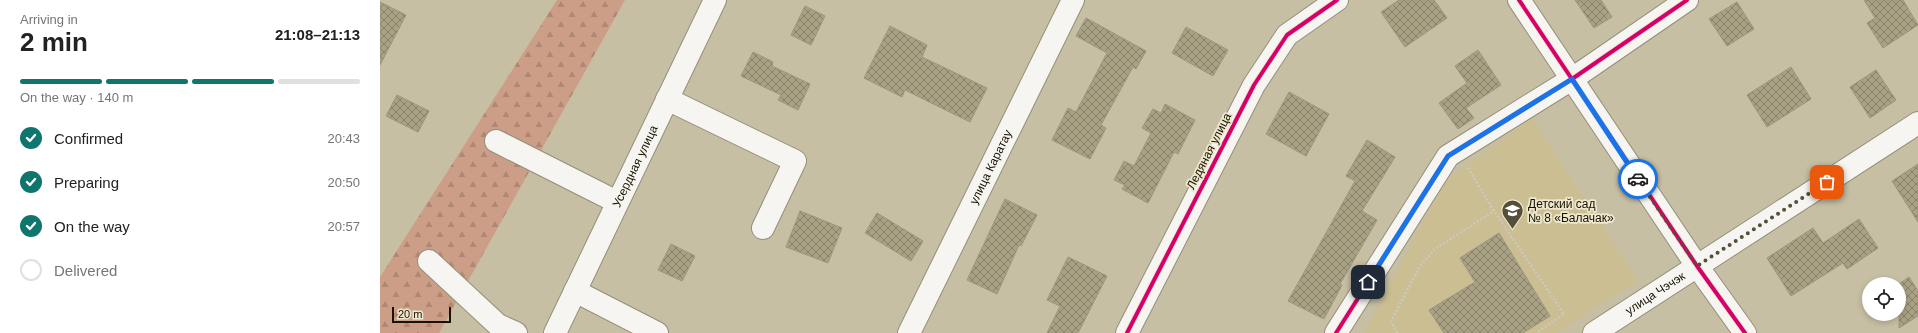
<!DOCTYPE html>
<html lang="en">
<head>
<meta charset="utf-8">
<style>
	:root { --surface:#fff; --page:#f2f2f2; --text:#222; --muted:#767676; --line:#e0e0e0; --accent:#0f766e }
	body { margin:0; font-family:Helvetica,sans-serif; background:var(--page); color:var(--text); height:100vh; display:flex; flex-direction:column; font-size:15px; white-space:nowrap }
	* { box-sizing:border-box; margin:0 }
	p { font-size:13px; color:var(--muted) }
	.icon { flex:none; width:22px; height:22px; fill:none; stroke:currentColor; stroke-width:2; stroke-linecap:round; stroke-linejoin:round }
	.map { position:relative; flex:1; overflow:hidden }
	.drawer { display:flex; flex-direction:column; background:var(--surface); width:380px }
	.drawer>* { flex:none }
	.buttons { position:absolute; left:1482px; top:277px; display:grid; gap:8px }
	.buttons a { display:grid; place-items:center; width:44px; height:44px; border-radius:50%; background:var(--surface); box-shadow:0 2px 6px #0003; font-size:20px }
	.scale { position:absolute; left:12px; bottom:10px; width:59px; box-sizing:border-box; padding-left:4px; border:2px solid #171201; border-top:0; font-size:11px; line-height:14px; white-space:nowrap; color:#171201; -webkit-text-stroke:3px #efe8cf; paint-order:stroke }
	.pin { position:absolute; display:grid; place-items:center; width:34px; height:34px; color:#fff; margin:-17px; border-radius:8px; box-shadow:0 2px 6px #0006 }
	.courier { position:absolute; display:grid; place-items:center; width:40px; height:40px; margin:-20px; border:3px solid #1a73e8; border-radius:50%; background:#fff; color:#222; box-shadow:0 1px 5px #0007 }
	.overview em { font-style:normal; font-weight:700 }
	.overview div { display:flex; flex-direction:column-reverse }
	.overview { display:flex; align-items:center; justify-content:space-between; height:68px; padding:0 20px }
	h1 { font-size:26px; font-weight:700; line-height:30px }
	.bar { display:grid; grid-template-columns:repeat(4,1fr); gap:6px 4px; align-content:center; height:48px; padding:0 20px }
	.bar i { height:5px; border-radius:3px; background:var(--line) }
	.bar .on { background:var(--accent) }
	.bar p { grid-column:span 4 }
	ol { padding:0 20px; list-style:none }
	li { display:flex; align-items:center; gap:12px; height:44px }
	li p { margin-inline-start:auto }
	li .icon { padding:4px; border-radius:50%; background:var(--accent); color:#fff; stroke-width:4 }
	li:last-child { color:var(--muted) }
	li i { width:22px; height:22px; border:2px solid var(--line); border-radius:50% }
	main { display:flex; flex:1; min-height:0 }
	.map>svg:first-child { display:block }
	.built { fill:#cabe92 }
	.forest { fill:url(#forest-firs) }
	.building { fill:url(#building-cross-hatch); stroke:#9c9681 }
	.lines { fill:none; stroke-linecap:round; stroke-linejoin:round }
	.minor-casing { stroke:#948f7a; stroke-width:24 }
	.path { stroke:#cbc9c1; stroke-width:2.5; stroke-dasharray:2 2; stroke-linecap:butt }
	.minor { stroke:#f6f5f1; stroke-width:22 }
	.cycleway-casing { stroke:#efe8cf; stroke-width:6 }
	.cycleway { stroke:#d6006c; stroke-width:4 }
	.done { stroke:#544f3a; stroke-width:4; stroke-dasharray:0 7.2 }
	.route { stroke:#1a73e8; stroke-width:5 }
	.labels { text-anchor:middle; stroke-width:3.5; stroke-linejoin:round; paint-order:stroke }
	.street-label { font-size:12px; fill:#171201; stroke:#efe8cf }
	.poi-label { font-size:12px; fill:#171201; stroke:#efe8cf; text-anchor:start }
</style>
</head>
<body>
<main>
<section class="drawer">
<div class="overview"><div><h1>2 min</h1><p>Arriving in</p></div><em>21:08–21:13</em></div>
<div class="bar"><i class="on"></i><i class="on"></i><i class="on"></i><i></i><p>On the way · 140 m</p></div>
<ol>
<li><svg class="icon" aria-label="check" viewBox="0 0 24 24"><path d="M5 12l5 5 9-10"/></svg>Confirmed<p>20:43</p></li>
<li><svg class="icon" aria-label="check" viewBox="0 0 24 24"><path d="M5 12l5 5 9-10"/></svg>Preparing<p>20:50</p></li>
<li><svg class="icon" aria-label="check" viewBox="0 0 24 24"><path d="M5 12l5 5 9-10"/></svg>On the way<p>20:57</p></li>
<li><i></i>Delivered</li>
</ol>
</section>
<div class="map">
<svg width="1538" height="333" viewBox="0 0 1538 333">
	<defs>
		<pattern id="forest-firs" width="22" height="20" patternUnits="userSpaceOnUse"><rect width="22" height="20" fill="#cd9e87"/><path d="M5 1l3.5 6h-7zM16 11l3.5 6h-7z" fill="#af8773"/></pattern>
		<pattern id="building-cross-hatch" width="8" height="8" patternUnits="userSpaceOnUse"><rect width="8" height="8" fill="#a9a184"/><path d="M0 0l8 8M0 8l8-8" fill="none" stroke="#89826a"/></pattern>
	</defs>
	<rect width="100%" height="100%" fill="#c6bfa4"/>
	<polygon class="built" points="1152,118 1258,281 1176,333 984,333 1065,181"/>
	<polygon class="forest" points="177,0 245,0 59,333 0,333 0,277"/>
	<g class="building">
		<polygon points="1019,0 1054,0 1067,18 1025,47 1001,12"/>
		<polygon points="1195,0 1221,0 1232,17 1214,28"/>
		<polygon points="1484,0 1523,0 1538,25 1503,48 1487,23 1495,18"/>
		<polygon points="0,2 26,15 0,65"/>
		<polygon points="1357,2 1374,29 1347,46 1329,19"/>
		<polygon points="425,6 445,16 431,45 411,35"/>
		<polygon points="706,18 766,51 756,69 753,67 721,125 726,128 710,159 672,140 688,108 696,112 727,53 696,36"/>
		<polygon points="510,26 547,45 542,57 607,88 590,122 525,90 522,97 484,78"/>
		<polygon points="806,27 848,50 833,76 792,53"/>
		<polygon points="1098,50 1121,85 1086,108 1094,118 1078,129 1059,103 1087,83 1075,66"/>
		<polygon points="373,52 393,62 392,66 430,84 418,110 398,100 401,95 361,76"/>
		<polygon points="1411,67 1431,99 1387,127 1367,95"/>
		<polygon points="1496,70 1516,100 1490,118 1470,87"/>
		<polygon points="909,92 949,114 926,156 886,134"/>
		<polygon points="17,95 49,111 38,132 6,116"/>
		<polygon points="785,104 815,120 798,154 794,152 768,203 742,189 745,185 734,180 744,161 754,166 771,133 762,128 773,109 781,113"/>
		<polygon points="987,140 1015,157 982,211 997,220 960,284 962,285 944,319 908,301 975,181 966,176"/>
		<polygon points="1538,164 1538,222 1512,181"/>
		<polygon points="625,199 657,215 641,246 639,245 617,294 587,280"/>
		<polygon points="420,211 462,228 448,263 406,247"/>
		<polygon points="497,213 543,241 531,261 485,233"/>
		<polygon points="1479,219 1498,248 1467,269 1463,263 1411,296 1387,258 1433,228 1443,243"/>
		<polygon points="1119,233 1170,316 1143,333 1064,333 1049,310 1095,282 1080,258"/>
		<polygon points="291,244 315,256 302,281 278,270"/>
		<polygon points="688,257 727,276 698,333 667,333 680,306 667,300"/>
		<polygon points="1529,277 1538,291 1538,316 1519,328 1519,284"/>
	</g>
	<g class="lines">
		<defs>
			<g id="minor">
				<polyline points="1139,0 1317,266 1365,333"/>
				<polyline points="287,99 415,161 383,228"/>
				<polyline points="116,141 237,202"/>
				<polyline points="49,261 118,325 136,333"/>
				<polyline points="195,291 277,333"/>
				<path id="s1" d="M175 333 335 0"/>
				<path id="s2" d="M529 333 693 0"/>
				<polyline points="747,333 874,85 907,35 957,0"/>
				<polyline points="956,333 1068,156 1192,79 1307,0"/>
				<path id="s3" d="M1214 333 1538 123"/>
			</g>
		</defs>
		<use href="#minor" class="minor-casing"/>
		<g class="path">
			<polyline points="1088,168 1114,211 1184,314 1156,333"/>
			<polyline points="1017,333 1011,321 1040,266 1055,249 1114,211"/>
		</g>
		<use href="#minor" class="minor"/>
		<defs>
			<g id="cycleway">
				<polyline points="1139,0 1317,266 1365,333"/>
				<polyline points="747,333 874,85 907,35 957,0"/>
				<polyline points="956,333 1068,156 1192,79 1307,0"/>
			</g>
		</defs>
		<use href="#cycleway" class="cycleway-casing"/>
		<use href="#cycleway" class="cycleway"/>
	</g>
	<g class="lines">
		<polyline class="done" points="1258,179 1317,266 1447,182"/>
		<polyline class="route" points="988,282 1068,156 1192,79 1258,179"/>
	</g>
	<defs>
		<symbol id="school-pin" viewBox="-11 -11 22 30"><path d="M0 17L-7.5 6A9.5 9.5 0 1 1 7.5 6Z" fill="#544f3a" stroke="#efe8cf"/><path d="M0-5L7-2L0 1L-7-2ZM-4 1L0 2.5L4 1V4Q0 6-4 4Z" fill="#fff"/></symbol>
	</defs>
	<g fill-rule="evenodd">
		<use href="#school-pin" x="1120" y="198" width="25" height="34"/>
	</g>
	<g class="labels">
		<g class="street-label">
			<text transform="translate(829 151) rotate(-63)" y="4">Ледяная улица</text>
			<text dy="4" stroke="none"><textPath href="#s1" startOffset="185">Усердная улица</textPath></text>
			<text dy="4" stroke="none"><textPath href="#s2" startOffset="185">улица Каратау</textPath></text>
			<text dy="4" stroke="none"><textPath href="#s3" startOffset="73">улица Чэчэк</textPath></text>
		</g>
		<g class="poi-label">
			<text x="1148" y="208">Детский сад<tspan x="1148" dy="14">№ 8 «Балачак»</tspan></text>
		</g>
	</g>
</svg>
<div class="buttons">
<a><svg class="icon" aria-label="locate" viewBox="0 0 24 24"><circle cx="12" cy="12" r="6"/><path d="M12 2v4M12 18v4M2 12h4M18 12h4"/></svg></a>
</div>
<div class="scale">20 m</div>
<div class="pin" style="left:1447px;top:182px;background:#ea580c"><svg class="icon" aria-label="bag" viewBox="0 0 24 24"><path d="M5 8h14l-1 12H6zM9 8a3 3 0 0 1 6 0"/></svg></div>
<div class="pin" style="left:988px;top:282px;background:#1f2937"><svg class="icon" aria-label="home" viewBox="0 0 24 24"><path d="M3 11l9-7 9 7M6 9v11h12V9"/></svg></div>
<div class="courier" style="left:1258px;top:179px"><svg class="icon" aria-label="car" viewBox="0 0 24 24"><path d="M5 17H2v-5l4-1 3-4h7l3 4 3 1v5h-3M9 17h6M6 11h13"/><circle cx="7" cy="17" r="2"/><circle cx="17" cy="17" r="2"/></svg></div>
</div>
</main>
</body>
</html>
